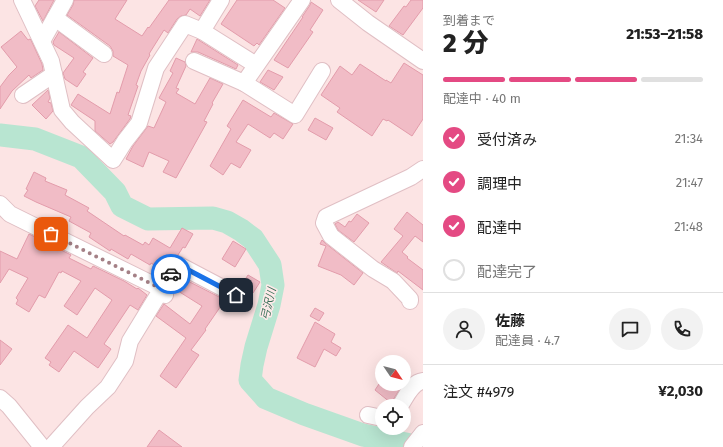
<!DOCTYPE html>
<html lang="ja">
<head>
<meta charset="utf-8">
<style>
	:root { --surface:#fff; --page:#f2f2f2; --text:#222; --muted:#767676; --line:#e0e0e0; --accent:#e44a83 }
	body { margin:0; font-family:"Fira Sans","Noto Sans JP",sans-serif; background:var(--page); color:var(--text); height:100vh; display:flex; flex-direction:column; font-size:15px; white-space:nowrap }
	* { box-sizing:border-box; margin:0 }
	p { font-size:13px; color:var(--muted) }
	.icon { flex:none; width:22px; height:22px; fill:none; stroke:currentColor; stroke-width:2; stroke-linecap:round; stroke-linejoin:round }
	.map { position:relative; flex:1; overflow:hidden }
	.details { display:flex; flex-direction:column; background:var(--surface); width:300px }
	.details>* { flex:none }
	.needle { width:26px; rotate:125deg }
	.controls { position:absolute; left:375px; top:355px; display:grid; gap:8px }
	.controls a { display:grid; place-items:center; width:36px; height:36px; border-radius:50%; background:var(--surface); box-shadow:0 4px 16px #0002; font-size:20px }
	.pin { position:absolute; display:grid; place-items:center; width:34px; height:34px; color:#fff; margin:-17px; border-radius:8px; box-shadow:0 2px 6px #0006 }
	.courier { position:absolute; display:grid; place-items:center; width:40px; height:40px; margin:-20px; border:3px solid #1a73e8; border-radius:50%; background:#fff; color:#222; box-shadow:0 1px 5px #0007 }
	.headline em { font-style:normal; font-weight:800 }
	.headline div { display:flex; flex-direction:column-reverse }
	.headline { display:flex; align-items:center; justify-content:space-between; height:68px; padding:0 20px }
	h1 { font-size:26px; font-weight:800; line-height:30px }
	.bar { display:grid; grid-template-columns:repeat(4,1fr); gap:6px 4px; align-content:center; height:48px; padding:0 20px }
	.bar i { height:5px; border-radius:3px; background:var(--line) }
	.bar .selected { background:var(--accent) }
	.bar p { grid-column:span 4 }
	.line { display:flex; align-items:center; gap:10px; padding:0 20px; border-top:1px solid var(--line) }
	.line div { flex:1 }
	.round { display:grid; place-items:center; flex:none; width:42px; height:42px; border-radius:21px; background:var(--page) }
	ol { padding:0 20px; list-style:none }
	li { display:flex; align-items:center; gap:12px; height:44px }
	li p { margin-inline-start:auto }
	li .icon { padding:4px; border-radius:50%; background:var(--accent); color:#fff; stroke-width:4 }
	li:last-child { color:var(--muted) }
	li i { width:22px; height:22px; border:2px solid var(--line); border-radius:50% }
	main { display:flex; flex:1; min-height:0 }
	.map>svg:first-child { display:block }
	.lines { fill:none; stroke-linecap:round; stroke-linejoin:round }
	.river { stroke:#b8e5d1; stroke-width:23 }
	.building { fill:#f1bcc6; stroke:#e39cab }
	.minor-casing { stroke:#e0bfc4; stroke-width:18 }
	.minor { stroke:#fff; stroke-width:16 }
	.done { stroke:#a48086; stroke-width:4; stroke-dasharray:0 7.2 }
	.route { stroke:#1a73e8; stroke-width:5 }
	.labels { text-anchor:middle; stroke-width:3; stroke-linejoin:round; paint-order:stroke }
	.water-label { font-size:11px; font-style:italic; fill:#3b725a; stroke:#ffeaea }
</style>
</head>
<body>
<main>
<div class="map">
<svg width="423" height="447" viewBox="0 0 423 447">
	<rect width="100%" height="100%" fill="#fce4e4"/>
	<g class="lines">
		<polyline class="river" points="0,135 35,139 81,157 115,192 122,206 148,219 213,218 227,222 241,230 253,239 270,265 273,285 269,305 256,347 252,365 250,380 266,398 304,414 363,435 420,447"/>
	</g>
	<g class="building">
		<polygon points="39,0 54,0 43,21 35,6"/>
		<polygon points="74,0 127,0 115,19 142,36 148,27 149,28 169,0 210,0 200,16 190,9 186,15 181,16 177,19 168,33 164,30 149,54 150,55 141,71 136,85 138,86 128,115 131,116 130,119 113,142 110,144 95,131 95,121 71,105 78,94 110,114 117,92 119,93 128,65 113,56 113,51 110,46 67,15 73,5"/>
		<polygon points="237,0 273,0 285,8 259,45 257,43 254,46 221,24"/>
		<polygon points="358,0 384,0 376,12"/>
		<polygon points="411,0 423,0 423,8 403,35 389,26 404,6 406,7"/>
		<polygon points="311,2 323,10 310,30 313,32 288,68 274,60 303,17 302,17 310,5"/>
		<polygon points="21,31 28,40 30,39 31,40 42,64 43,70 31,78 29,75 12,91 0,109 0,87 9,75 17,67 1,47"/>
		<polygon points="59,32 93,58 83,72 86,74 77,87 65,79 63,73 74,58 54,45 53,42"/>
		<polygon points="197,39 238,65 236,69 198,52 191,52"/>
		<polygon points="176,58 185,62 186,66 176,88 179,89 176,93 195,104 210,78 223,84 212,103 213,104 204,121 207,122 176,178 163,172 169,161 149,152 143,167 126,159 133,146 148,126 154,128 166,102 159,98 173,73 170,71"/>
		<polygon points="404,63 423,75 423,119 412,136 388,120 387,121 383,119 372,136 337,112 340,108 321,95 340,66 352,75 360,64 386,81 386,80 391,83"/>
		<polygon points="268,70 283,77 274,90 260,82"/>
		<polygon points="48,90 50,98 48,102 51,103 53,111 46,119 32,105"/>
		<polygon points="243,100 271,117 274,113 293,124 283,139 274,133 270,138 248,124 236,142 251,150 240,168 231,163 223,175 210,166 231,129 227,126"/>
		<polygon points="315,118 333,128 326,140 308,130"/>
		<polygon points="34,172 46,178 45,181 67,190 65,195 89,208 87,211 124,236 125,235 143,245 145,242 149,245 153,238 170,248 182,228 193,234 185,248 183,247 178,255 172,256 169,259 162,270 151,263 150,265 131,254 128,259 111,249 110,251 89,237 91,233 69,221 71,217 36,202 24,196 28,190 26,189"/>
		<polygon points="407,212 423,225 423,242 415,236 402,252 408,257 407,258 423,270 423,290 398,271 397,273 381,262 403,236 394,229"/>
		<polygon points="357,214 369,223 354,242 338,230 335,224 338,222 345,227 349,221 351,222"/>
		<polygon points="29,234 71,255 69,258 91,269 93,266 124,281 137,289 138,288 147,295 138,310 130,305 104,344 111,349 98,368 74,351 59,372 49,365 51,362 45,358 68,325 87,338 112,300 95,288 77,315 64,306 81,281 62,271 61,273 59,272 45,298 39,295 29,312 16,304 18,300 16,298 28,278 9,269 0,283 0,251 17,259"/>
		<polygon points="322,240 325,243 363,273 354,285 341,275 318,266 326,246 320,244"/>
		<polygon points="233,241 246,249 235,267 222,259"/>
		<polygon points="248,275 260,282 253,293 241,286"/>
		<polygon points="180,277 225,300 205,329 206,330 191,350 199,355 176,388 160,376 186,338 156,316 164,304 190,324 202,306 178,291 182,283 178,280"/>
		<polygon points="315,308 324,313 319,321 310,316"/>
		<polygon points="315,322 335,334 331,342 341,348 336,356 324,349 315,367 297,358"/>
		<polygon points="0,340 12,349 0,365"/>
		<polygon points="379,384 403,384 391,403 375,390"/>
		<polygon points="159,430 182,447 147,447"/>
	</g>
	<g class="lines">
		<defs>
			<g id="minor">
				<polyline points="22,0 51,61 62,110 72,122 113,160 125,141 139,123 156,68 185,24 202,31 221,0"/>
				<polyline points="339,0 368,23 423,61"/>
				<polyline points="55,18 104,54"/>
				<polyline points="202,31 256,65"/>
				<polyline points="42,41 65,0"/>
				<polyline points="194,61 244,83 295,115 322,71"/>
				<polyline points="244,83 302,0"/>
				<polyline points="23,95 54,74"/>
				<polyline points="0,204 10,214 162,289 165,295"/>
				<polyline points="410,301 410,299 393,281 373,269 331,236 324,223 326,217 411,177 423,169"/>
				<polyline points="0,398 9,406 42,447"/>
				<path d="M400 406C406 397 412 382 423 381"/>
				<polyline points="368,415 382,418"/>
				<polyline points="51,447 87,407 108,387 125,361 130,341 177,264 236,295"/>
				<polyline points="412,447 423,433"/>
			</g>
		</defs>
		<use href="#minor" class="minor-casing"/>
		<use href="#minor" class="minor"/>
	</g>
	<g class="lines">
		<polyline class="done" points="51,234 162,289 171,274"/>
		<polyline class="route" points="171,274 177,264 236,295"/>
	</g>
	<g class="labels">
		<g class="water-label">
			<text transform="translate(268 304) rotate(-77)" y="4">弓沢川</text>
		</g>
	</g>
</svg>
<div class="controls">
<a><svg class="needle" viewBox="-14 -14 28 28"><path d="M0-13l5 13h-10z" fill="#e53935"/><path d="M0 13l5-13h-10z" fill="#767676"/></svg></a>
<a><svg class="icon" aria-label="locate" viewBox="0 0 24 24"><circle cx="12" cy="12" r="6"/><path d="M12 2v4M12 18v4M2 12h4M18 12h4"/></svg></a>
</div>
<div class="pin" style="left:51px;top:234px;background:#ea580c"><svg class="icon" aria-label="bag" viewBox="0 0 24 24"><path d="M5 8h14l-1 12H6zM9 8a3 3 0 0 1 6 0"/></svg></div>
<div class="pin" style="left:236px;top:295px;background:#1f2937"><svg class="icon" aria-label="home" viewBox="0 0 24 24"><path d="M3 11l9-7 9 7M6 9v11h12V9"/></svg></div>
<div class="courier" style="left:171px;top:274px"><svg class="icon" aria-label="car" viewBox="0 0 24 24"><path d="M5 17H2v-5l4-1 3-4h7l3 4 3 1v5h-3M9 17h6M6 11h13"/><circle cx="7" cy="17" r="2"/><circle cx="17" cy="17" r="2"/></svg></div>
</div>
<section class="details">
<div class="headline"><div><h1>2 分</h1><p>到着まで</p></div><em>21:53–21:58</em></div>
<div class="bar"><i class="selected"></i><i class="selected"></i><i class="selected"></i><i></i><p>配達中 · 40 m</p></div>
<ol>
<li><svg class="icon" aria-label="check" viewBox="0 0 24 24"><path d="M5 12l5 5 9-10"/></svg>受付済み<p>21:34</p></li>
<li><svg class="icon" aria-label="check" viewBox="0 0 24 24"><path d="M5 12l5 5 9-10"/></svg>調理中<p>21:47</p></li>
<li><svg class="icon" aria-label="check" viewBox="0 0 24 24"><path d="M5 12l5 5 9-10"/></svg>配達中<p>21:48</p></li>
<li><i></i>配達完了</li>
</ol>
<div class="line" style="height:72px"><a class="round"><svg class="icon" aria-label="person" viewBox="0 0 24 24"><circle cx="12" cy="8" r="4"/><path d="M4 21q1-7 8-7t8 7"/></svg></a><div><b>佐藤</b><p>配達員 · 4.7</p></div><a class="round"><svg class="icon" aria-label="chat" viewBox="0 0 24 24"><path d="M4 5h16v11H9l-5 4z"/></svg></a><a class="round"><svg class="icon" aria-label="phone" viewBox="0 0 24 24"><path d="M5 4h4l2 5-3 2q2 4 5 5l2-3 5 2v4C11 20 4 13 5 4z"/></svg></a></div>
<div class="line" style="height:52px"><div>注文 #4979</div><b>¥2,030</b></div>
</section>
</main>
</body>
</html>
